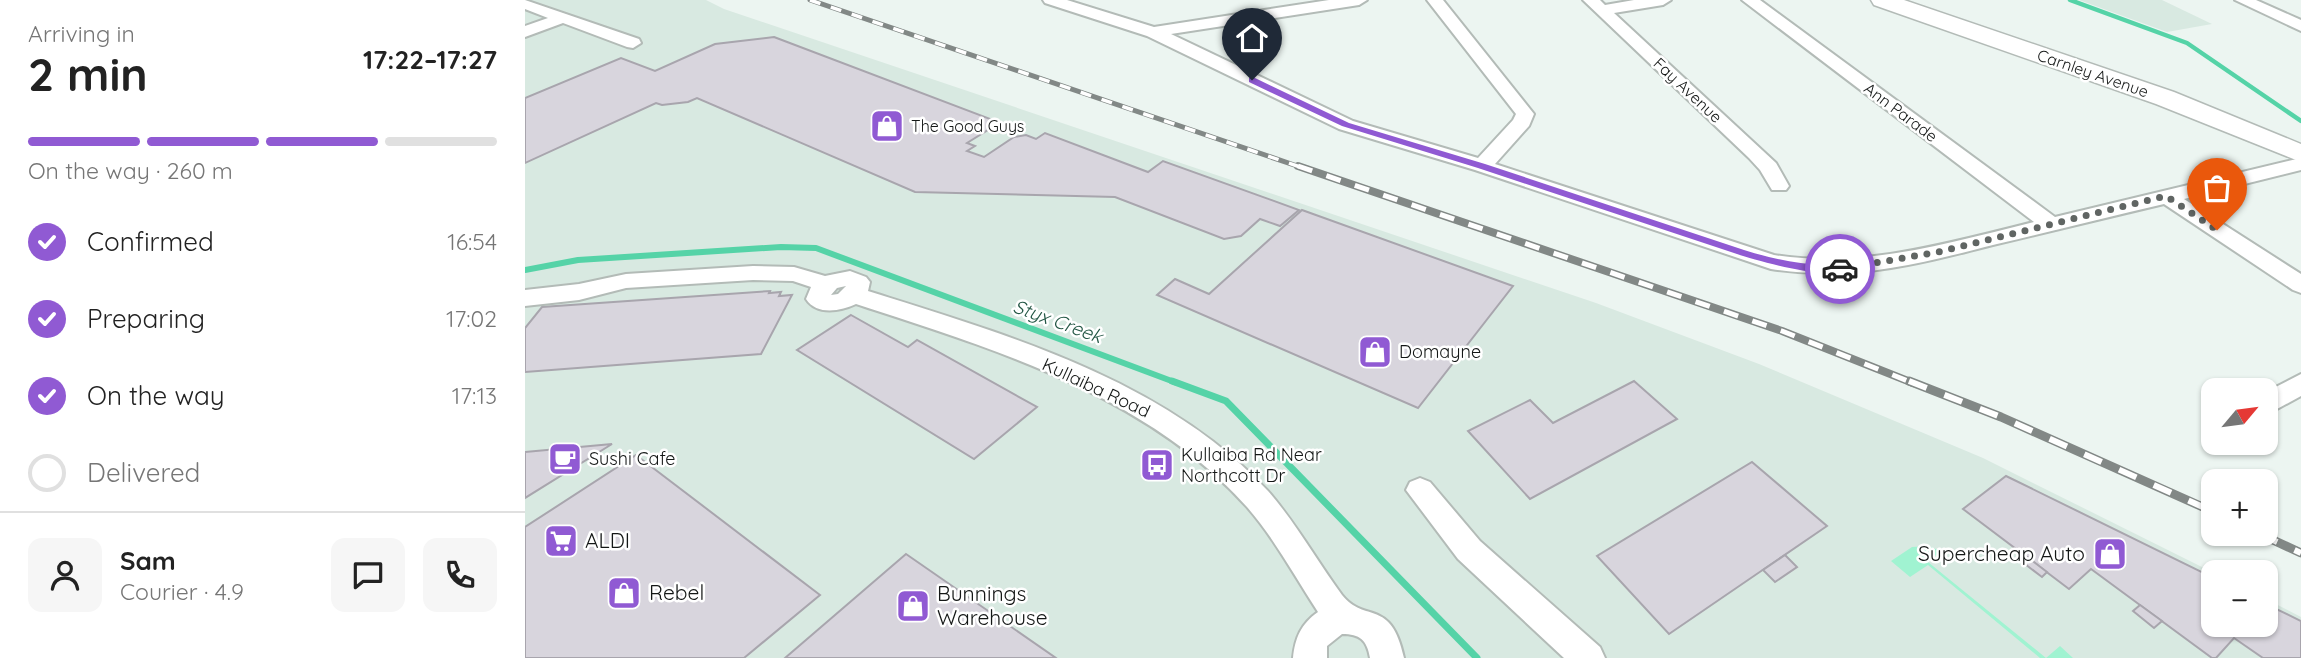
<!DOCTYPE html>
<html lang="en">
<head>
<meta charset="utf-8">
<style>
	:root { --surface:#fff; --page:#f6f6f6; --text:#222; --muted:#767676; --line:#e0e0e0; --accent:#905ad3 }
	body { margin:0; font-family:Quicksand,sans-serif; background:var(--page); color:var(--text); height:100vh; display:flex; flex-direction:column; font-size:26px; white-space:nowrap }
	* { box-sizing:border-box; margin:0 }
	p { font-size:23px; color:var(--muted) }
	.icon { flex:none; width:38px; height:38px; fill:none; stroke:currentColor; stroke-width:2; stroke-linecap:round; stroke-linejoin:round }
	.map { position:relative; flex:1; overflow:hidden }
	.panel { display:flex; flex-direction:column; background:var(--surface); width:525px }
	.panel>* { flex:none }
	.needle { width:46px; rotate:61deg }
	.tools { position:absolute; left:1676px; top:378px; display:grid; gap:14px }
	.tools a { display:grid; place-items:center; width:77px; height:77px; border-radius:14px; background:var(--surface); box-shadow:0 2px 5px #0004; font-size:35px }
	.pin { position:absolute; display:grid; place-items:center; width:60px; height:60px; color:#fff; margin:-72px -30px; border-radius:50% 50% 50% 0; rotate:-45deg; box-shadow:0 0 7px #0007 }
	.pin .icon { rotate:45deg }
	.courier { position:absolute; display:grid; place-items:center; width:70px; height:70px; margin:-35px; border:5px solid #905ad3; border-radius:50%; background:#fff; color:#222; box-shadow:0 2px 9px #0007 }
	.headline em { font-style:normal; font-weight:700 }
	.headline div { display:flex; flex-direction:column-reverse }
	.headline { display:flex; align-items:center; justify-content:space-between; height:119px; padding:0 28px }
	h1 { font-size:46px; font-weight:700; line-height:52px }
	.bar { display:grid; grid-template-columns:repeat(4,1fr); gap:10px 7px; align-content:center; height:84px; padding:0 28px }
	.bar i { height:9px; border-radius:5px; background:var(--line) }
	.bar .active { background:var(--accent) }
	.bar p { grid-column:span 4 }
	.line { display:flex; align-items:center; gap:18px; padding:0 28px; border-top:2px solid var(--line) }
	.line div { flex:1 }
	.round { display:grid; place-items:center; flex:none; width:74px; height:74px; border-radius:14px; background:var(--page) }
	ol { padding:0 28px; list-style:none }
	li { display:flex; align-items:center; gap:21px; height:77px }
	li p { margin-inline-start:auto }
	li .icon { padding:7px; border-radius:50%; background:var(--accent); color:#fff; stroke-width:4 }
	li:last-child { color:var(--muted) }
	li i { width:38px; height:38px; border:4px solid var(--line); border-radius:50% }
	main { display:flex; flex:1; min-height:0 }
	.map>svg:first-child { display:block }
	.built { fill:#d8e9e1 }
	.green { fill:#a0f3d1 }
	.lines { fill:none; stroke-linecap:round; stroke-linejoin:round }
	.stream-far2 { stroke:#55d3a7; stroke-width:4.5 }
	.stream-far1 { stroke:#55d3a7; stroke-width:6 }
	.stream { stroke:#55d3a7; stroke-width:7 }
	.building { fill:#d8d5dd; stroke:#a8a5ad; stroke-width:2 }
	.street-casing { stroke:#b3bbb7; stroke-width:4 }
	.secondary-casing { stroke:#b3bbb7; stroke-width:3 }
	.street { fill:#fff; fill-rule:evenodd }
	.secondary { fill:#fff; fill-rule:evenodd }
	.rail-far2-casing { stroke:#828886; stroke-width:5 }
	.rail-far1-casing { stroke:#828886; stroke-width:8 }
	.rail-casing { stroke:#828886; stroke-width:9 }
	.rail-far2 { stroke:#fff; stroke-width:3.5; stroke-dasharray:11; stroke-linecap:butt }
	.rail-far1 { stroke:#fff; stroke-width:5; stroke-dasharray:15; stroke-linecap:butt }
	.rail { stroke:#fff; stroke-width:6; stroke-dasharray:19; stroke-linecap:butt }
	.route { fill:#905ad3 }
	.done { stroke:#606563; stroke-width:7; stroke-dasharray:0 12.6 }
	.labels { text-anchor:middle; stroke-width:5; stroke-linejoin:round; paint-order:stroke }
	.far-street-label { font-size:16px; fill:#141716; stroke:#fff }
	.far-poi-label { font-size:16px; fill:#141716; stroke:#fff; text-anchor:start }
	.poi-label { font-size:18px; fill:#141716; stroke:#fff; text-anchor:start }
	.street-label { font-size:18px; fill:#141716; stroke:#fff }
	.water-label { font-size:19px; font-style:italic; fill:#245745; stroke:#fff }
	.near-poi-label { font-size:21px; fill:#141716; stroke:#fff; text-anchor:start }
</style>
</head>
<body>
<main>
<section class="panel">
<div class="headline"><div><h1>2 min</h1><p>Arriving in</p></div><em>17:22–17:27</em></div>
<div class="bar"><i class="active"></i><i class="active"></i><i class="active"></i><i></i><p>On the way · 260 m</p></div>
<ol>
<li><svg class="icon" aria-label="check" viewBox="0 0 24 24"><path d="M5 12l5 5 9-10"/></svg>Confirmed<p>16:54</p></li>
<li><svg class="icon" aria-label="check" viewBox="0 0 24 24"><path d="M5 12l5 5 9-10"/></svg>Preparing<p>17:02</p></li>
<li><svg class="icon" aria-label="check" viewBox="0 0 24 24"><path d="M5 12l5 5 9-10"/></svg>On the way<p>17:13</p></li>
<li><i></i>Delivered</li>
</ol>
<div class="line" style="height:126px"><a class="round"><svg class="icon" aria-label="person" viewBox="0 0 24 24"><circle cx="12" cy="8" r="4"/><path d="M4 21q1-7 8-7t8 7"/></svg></a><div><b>Sam</b><p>Courier · 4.9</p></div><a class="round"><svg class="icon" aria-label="chat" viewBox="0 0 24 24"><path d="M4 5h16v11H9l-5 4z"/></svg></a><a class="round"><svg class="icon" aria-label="phone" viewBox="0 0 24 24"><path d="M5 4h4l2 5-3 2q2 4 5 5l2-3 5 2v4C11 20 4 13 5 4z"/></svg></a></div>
</section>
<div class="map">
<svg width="1776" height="658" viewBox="0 0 1776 658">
	<rect width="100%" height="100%" fill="#ecf5f1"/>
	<g class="built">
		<polygon points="0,0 181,0 199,9 1071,303 1234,364 1458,458 1689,573 1689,625 1741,625 1741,599 1776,617 1776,658 0,658"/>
		<polygon points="1554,0 1637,0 1687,24 1642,32"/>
	</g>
	<polygon class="green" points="1403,546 1416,551 1403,562 1521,658 1535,646 1548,658 1515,658 1403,565 1385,577 1366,561 1387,547"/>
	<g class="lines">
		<polyline class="stream-far2" points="1545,0 1662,43 1776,121"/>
		<polyline class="stream-far1" points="0,270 53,260 256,247 291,248 652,383"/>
		<polyline class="stream" points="647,381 701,401 952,658"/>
	</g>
	<g class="building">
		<polygon points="249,37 468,120 466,128 442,143 450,146 442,151 459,157 489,137 501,135 511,139 520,133 623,172 638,161 774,210 755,226 735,219 716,236 699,239 590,197 390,192 172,98 163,102 137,105 131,103 0,163 0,98 96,58 130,71 190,44"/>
		<polygon points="777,210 988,286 893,408 632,295 650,279 684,294"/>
		<polygon points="245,291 244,293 256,292 254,296 267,295 236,354 0,372 0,328 17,307"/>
		<polygon points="326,315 383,347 392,340 512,407 449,459 272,350"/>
		<polygon points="1109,381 1152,419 1005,499 943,431 1005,400 1028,423"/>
		<polygon points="87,444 0,498 0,452"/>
		<polygon points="111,455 295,595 219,658 0,658 0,527"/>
		<polygon points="1227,462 1302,526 1144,634 1072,556"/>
		<polygon points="1481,476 1689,578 1689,625 1741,625 1741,604 1776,621 1776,658 1738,658 1709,638 1691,658 1687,658 1566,569 1544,589 1438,509"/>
		<polygon points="381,554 531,658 260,658"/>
		<polygon points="1260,555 1272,567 1250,582 1238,570"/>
		<polygon points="1501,556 1522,572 1517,577 1496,561"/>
		<polygon points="1615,605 1637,621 1629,628 1608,611"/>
	</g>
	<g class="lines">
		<defs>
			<g id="street">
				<polygon points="0,0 114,39 116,43 108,48 102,47 38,23 0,37 0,26 23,18 0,9"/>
				<path d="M518 0H542L629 27 804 0H842L834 5 646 34 828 121 953 158 988 120 991 114 902 0H918L1009 114 1004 126 970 164 1249 255C1338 269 1423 243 1509 222L1217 0H1235L1530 217 1776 158V170L1659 199 1776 274V293L1768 290 1639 204C1583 217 1528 231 1472 244 1393 264 1328 282 1246 269L950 170 814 129 622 36 520 3Z"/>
				<polygon points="1058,0 1075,0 1080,5 1109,0 1146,0 1138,5 1089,13 1251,163 1264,186 1261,190 1247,190 1235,170 1224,158"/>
				<polygon points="1710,0 1731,0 1776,20 1776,31"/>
				<path d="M228 266 269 267 300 276 325 271 341 277 345 282 343 291C483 335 640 380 743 491 771 523 792 561 817 595 840 624 866 597 879 658H845C842 640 835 634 817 634L802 646V658H768C770 638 776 624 793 612 770 577 750 539 722 507 622 395 469 349 331 304 316 311 292 316 281 299L286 287 268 281 228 280 101 288 54 300 0 306V290L54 284 101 274ZM321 286 313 294 306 295 312 288Z"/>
				<polygon points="1776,374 1776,396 1741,415 1741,392"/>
				<polygon points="895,478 905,482 955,541 1075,647 1080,658 1039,658 933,559 881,490 885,482"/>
			</g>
			<polygon id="secondary" points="1346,0 1379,0 1649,92 1776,144 1776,162 1631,104 1349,5"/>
		</defs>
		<use href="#street" class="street-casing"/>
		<use href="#secondary" class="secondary-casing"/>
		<use href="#street" class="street"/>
		<use href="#secondary" class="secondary"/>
		<defs>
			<polyline id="rail-far2" points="285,0 778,168"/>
			<polyline id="rail-far1" points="773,166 1257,331 1388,383"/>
			<g id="rail">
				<polyline points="1384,381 1476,417 1689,512"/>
				<polyline points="1735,534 1776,553"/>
			</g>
		</defs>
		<use href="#rail-far2" class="rail-far2-casing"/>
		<use href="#rail-far1" class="rail-far1-casing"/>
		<use href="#rail" class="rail-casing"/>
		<use href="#rail-far2" class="rail-far2"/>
		<use href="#rail-far1" class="rail-far1"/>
		<use href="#rail" class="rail"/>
	</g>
	<path class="route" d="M724 78H730L824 123 960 164 1219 250C1245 258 1271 264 1299 265 1307 265 1314 264 1321 269 1303 281 1233 261 1212 254L953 168 817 126 724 82Z"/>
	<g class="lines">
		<polyline class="done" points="1315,269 1413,252 1641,196 1692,230"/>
	</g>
	<defs>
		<symbol id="shop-square" viewBox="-11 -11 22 22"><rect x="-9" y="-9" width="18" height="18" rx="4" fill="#905ad3" stroke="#fff"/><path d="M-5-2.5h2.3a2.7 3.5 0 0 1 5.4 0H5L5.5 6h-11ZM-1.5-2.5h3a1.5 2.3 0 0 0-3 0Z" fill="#fff"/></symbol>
		<symbol id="cafe-square" viewBox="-11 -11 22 22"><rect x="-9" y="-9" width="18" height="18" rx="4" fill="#905ad3" stroke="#fff"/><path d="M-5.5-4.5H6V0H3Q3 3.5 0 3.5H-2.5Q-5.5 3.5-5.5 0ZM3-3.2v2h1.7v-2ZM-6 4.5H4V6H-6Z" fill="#fff"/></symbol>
		<symbol id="bus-square" viewBox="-11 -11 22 22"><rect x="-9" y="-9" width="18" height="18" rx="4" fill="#905ad3" stroke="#fff"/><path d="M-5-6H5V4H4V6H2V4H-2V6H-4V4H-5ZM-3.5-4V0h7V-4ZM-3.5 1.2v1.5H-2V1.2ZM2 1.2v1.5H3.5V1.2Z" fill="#fff"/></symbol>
		<symbol id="supermarket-square" viewBox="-11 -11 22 22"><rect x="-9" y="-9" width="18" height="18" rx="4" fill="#905ad3" stroke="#fff"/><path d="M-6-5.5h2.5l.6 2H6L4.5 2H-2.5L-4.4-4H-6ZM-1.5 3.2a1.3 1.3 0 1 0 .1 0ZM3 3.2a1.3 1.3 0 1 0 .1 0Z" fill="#fff"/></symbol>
	</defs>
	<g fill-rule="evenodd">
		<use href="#shop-square" x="343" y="107" width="38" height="38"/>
		<use href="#shop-square" x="831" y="333" width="38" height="38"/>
		<use href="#cafe-square" x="21" y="440" width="38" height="38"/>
		<use href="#bus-square" x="613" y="446" width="38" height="38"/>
		<use href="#supermarket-square" x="17" y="522" width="38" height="38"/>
		<use href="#shop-square" x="1566" y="535" width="38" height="38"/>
		<use href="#shop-square" x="80" y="574" width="38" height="38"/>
		<use href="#shop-square" x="369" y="587" width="38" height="38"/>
	</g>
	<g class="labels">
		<g class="far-street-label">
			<text transform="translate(1568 73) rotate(19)" y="6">Carnley Avenue</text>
			<text transform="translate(1163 90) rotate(43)" y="6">Fay Avenue</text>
			<text transform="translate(1376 112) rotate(37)" y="6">Ann Parade</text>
		</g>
		<g class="far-poi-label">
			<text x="386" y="132">The Good Guys</text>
		</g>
		<g class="poi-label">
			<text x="874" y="358">Domayne</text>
			<text x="656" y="461">Kullaiba Rd Near<tspan x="656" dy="21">Northcott Dr</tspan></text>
			<text x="64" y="465">Sushi Cafe</text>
		</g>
		<g class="street-label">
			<text transform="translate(571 388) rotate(25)" y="6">Kullaiba Road</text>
		</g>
		<g class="water-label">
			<text transform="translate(533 321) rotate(20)" y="7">Styx Creek</text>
		</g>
		<g class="near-poi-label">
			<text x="60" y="548">ALDI</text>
			<text x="1560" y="561" text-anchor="end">Supercheap Auto</text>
			<text x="124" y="600">Rebel</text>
			<text x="412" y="601">Bunnings<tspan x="412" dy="24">Warehouse</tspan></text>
		</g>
	</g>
</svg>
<div class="tools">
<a><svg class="needle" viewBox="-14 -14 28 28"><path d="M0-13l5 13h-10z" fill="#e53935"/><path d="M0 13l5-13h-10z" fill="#767676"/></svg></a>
<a>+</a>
<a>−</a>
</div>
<div class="pin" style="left:1692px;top:230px;background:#ea580c"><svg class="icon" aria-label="bag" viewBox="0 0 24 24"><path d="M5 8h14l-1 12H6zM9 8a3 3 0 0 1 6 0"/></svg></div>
<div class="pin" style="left:727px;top:80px;background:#1f2937"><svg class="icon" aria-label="home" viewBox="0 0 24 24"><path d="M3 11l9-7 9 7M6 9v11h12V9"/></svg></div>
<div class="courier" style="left:1315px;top:269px"><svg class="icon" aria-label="car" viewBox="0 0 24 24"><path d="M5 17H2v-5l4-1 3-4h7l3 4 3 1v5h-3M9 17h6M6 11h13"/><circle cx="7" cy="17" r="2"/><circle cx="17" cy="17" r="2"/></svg></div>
</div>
</main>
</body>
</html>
